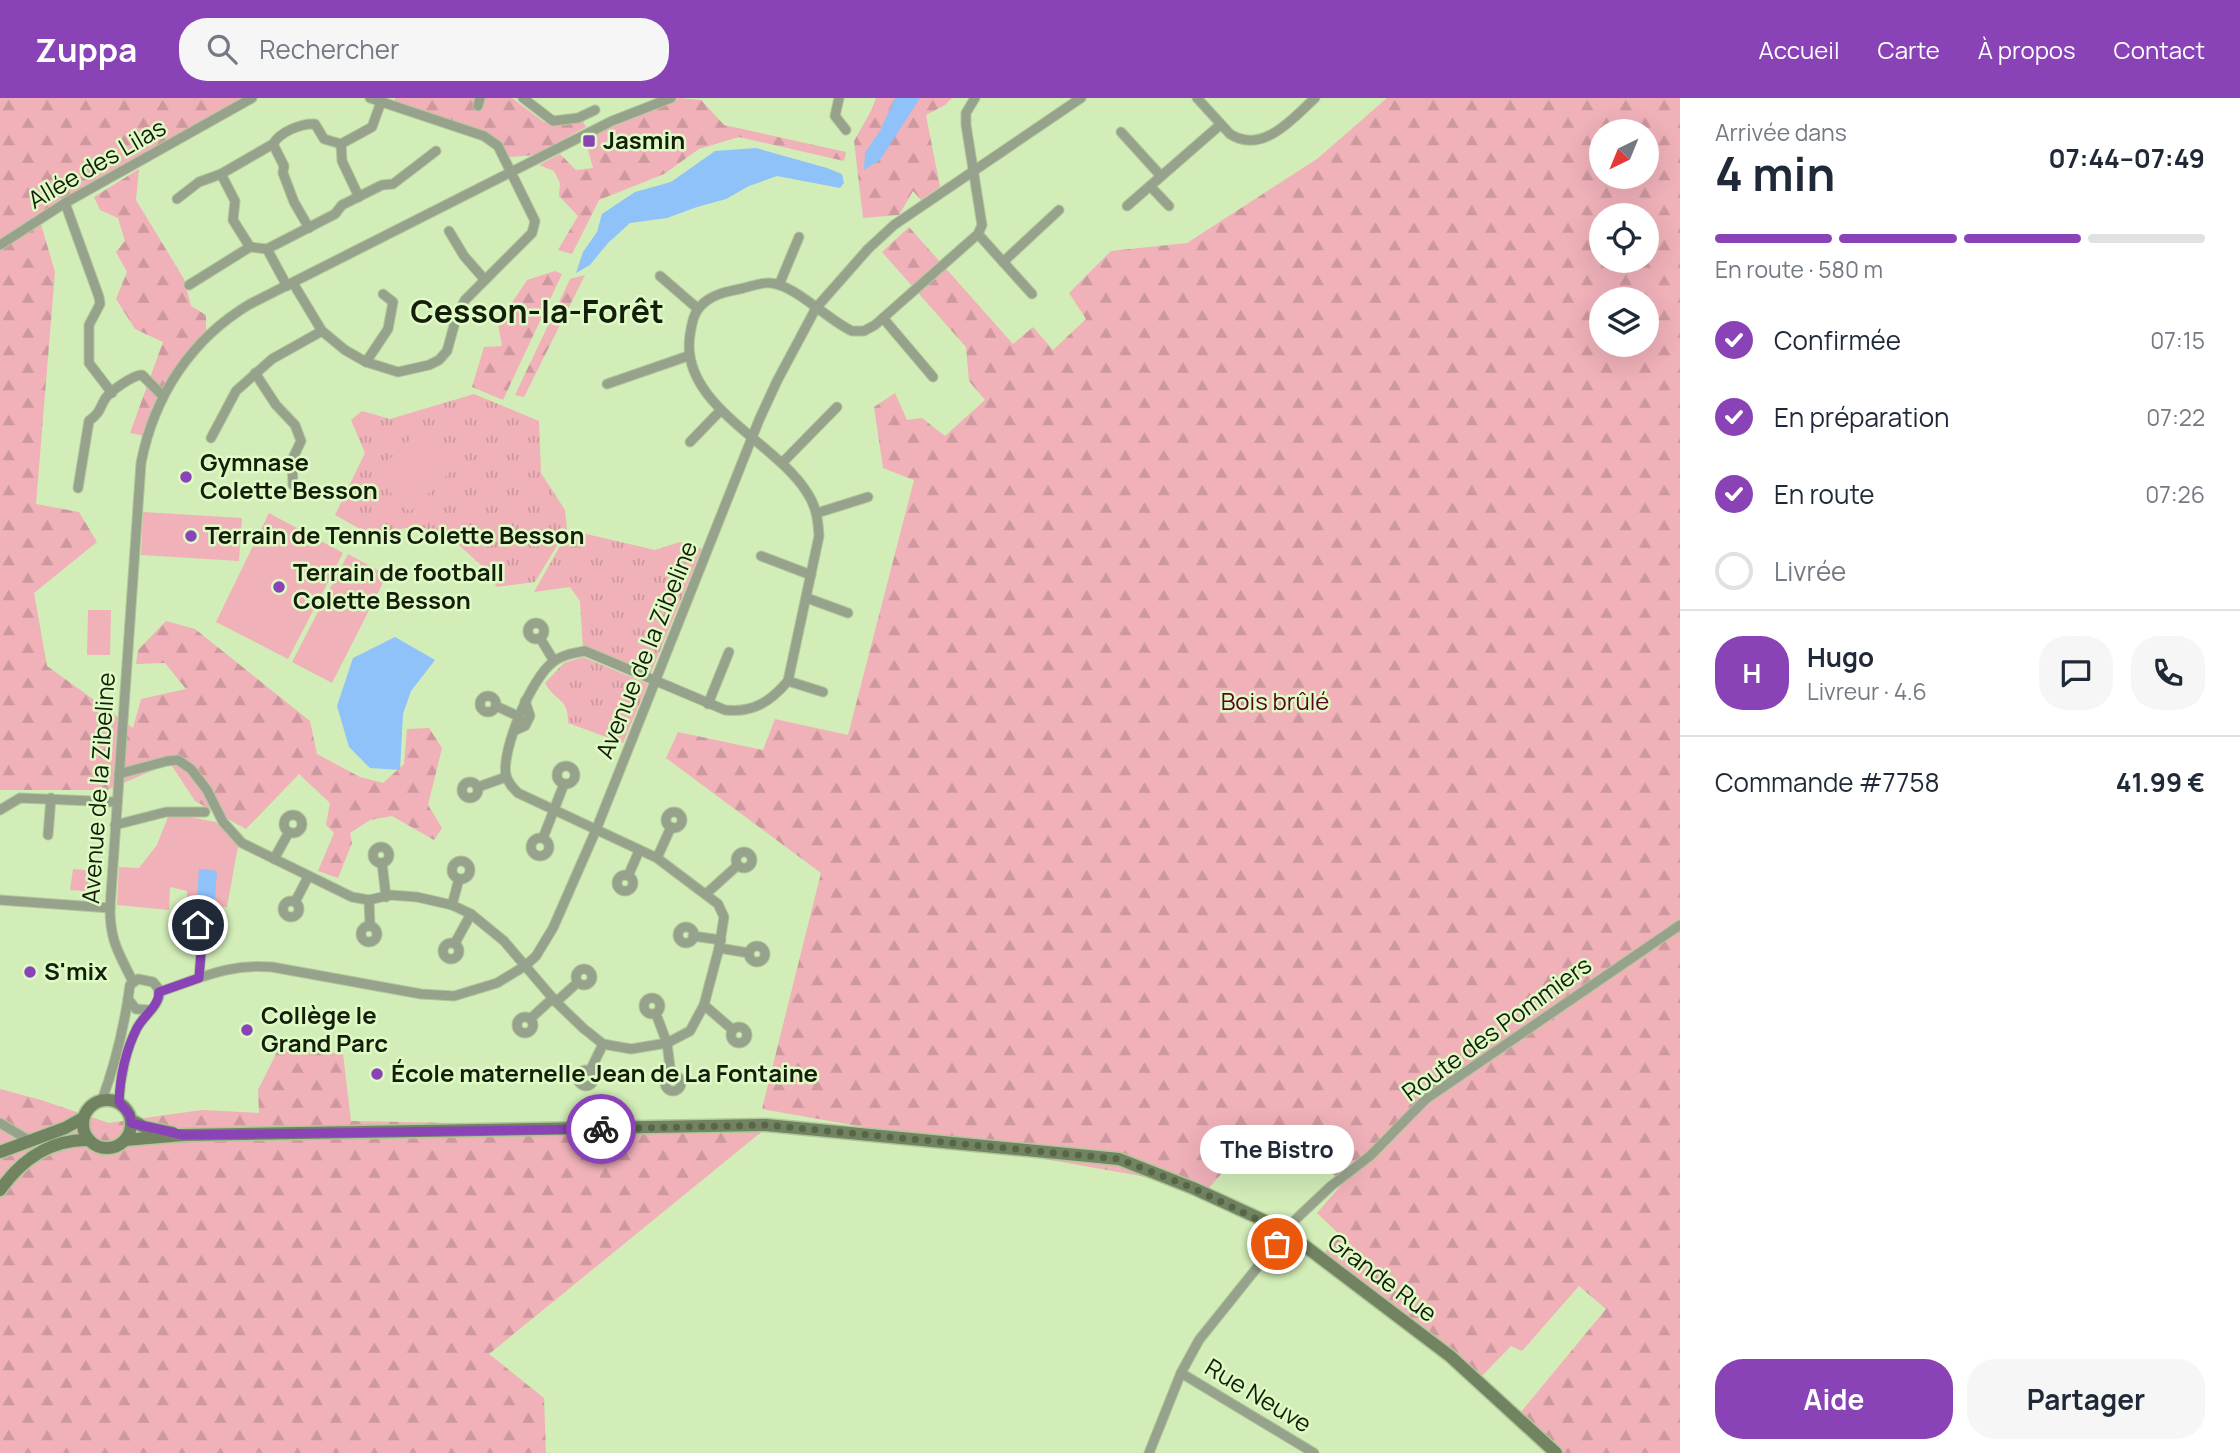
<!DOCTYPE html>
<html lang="fr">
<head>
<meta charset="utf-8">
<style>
	:root { --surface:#fff; --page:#f6f6f7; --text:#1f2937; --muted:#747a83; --line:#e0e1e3; --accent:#8a43b6 }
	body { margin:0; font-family:Manrope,sans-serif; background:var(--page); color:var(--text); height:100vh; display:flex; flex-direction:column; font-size:26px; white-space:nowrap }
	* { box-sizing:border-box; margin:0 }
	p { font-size:23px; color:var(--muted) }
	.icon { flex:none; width:38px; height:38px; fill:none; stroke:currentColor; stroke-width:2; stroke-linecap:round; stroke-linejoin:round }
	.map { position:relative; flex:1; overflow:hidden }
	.details { display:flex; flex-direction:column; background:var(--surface); width:560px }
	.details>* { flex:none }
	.needle { width:46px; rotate:223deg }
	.tools { position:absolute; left:1589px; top:21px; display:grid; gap:14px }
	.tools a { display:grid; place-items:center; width:70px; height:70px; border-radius:50%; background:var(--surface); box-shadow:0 7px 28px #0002; font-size:35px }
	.pin { position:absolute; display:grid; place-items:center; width:60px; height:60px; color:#fff; margin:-30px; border:4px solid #fff; border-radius:50%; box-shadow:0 2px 7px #0007 }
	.courier { position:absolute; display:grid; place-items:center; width:70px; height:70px; margin:-35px; border:5px solid #8a43b6; border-radius:50%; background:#fff; color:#222; box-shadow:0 2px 9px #0007 }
	.bubble { position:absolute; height:49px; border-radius:24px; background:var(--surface); box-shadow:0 7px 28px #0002; font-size:23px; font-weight:700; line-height:49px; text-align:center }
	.overview em { font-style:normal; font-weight:700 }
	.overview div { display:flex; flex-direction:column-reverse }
	.overview { display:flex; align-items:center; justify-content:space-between; height:119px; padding:0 35px }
	h1 { font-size:46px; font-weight:700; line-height:52px }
	.bar { display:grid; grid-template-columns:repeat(4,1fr); gap:10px 7px; align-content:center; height:84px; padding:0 35px }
	.bar i { height:9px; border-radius:5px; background:var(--line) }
	.bar .selected { background:var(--accent) }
	.bar p { grid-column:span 4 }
	.line { display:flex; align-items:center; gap:18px; padding:0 35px; border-top:2px solid var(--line) }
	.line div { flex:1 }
	.round { display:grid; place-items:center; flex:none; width:74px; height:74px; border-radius:28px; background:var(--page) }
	ol { padding:0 35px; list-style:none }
	li { display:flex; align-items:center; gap:21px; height:77px }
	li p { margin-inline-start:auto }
	li .icon { padding:7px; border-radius:50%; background:var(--accent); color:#fff; stroke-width:4 }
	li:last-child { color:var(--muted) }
	li i { width:38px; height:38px; border:4px solid var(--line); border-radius:50% }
	.button { display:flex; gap:14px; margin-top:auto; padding:14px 35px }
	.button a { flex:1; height:80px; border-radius:28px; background:var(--accent); color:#fff; font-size:28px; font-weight:700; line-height:80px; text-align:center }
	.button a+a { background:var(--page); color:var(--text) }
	header { display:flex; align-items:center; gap:42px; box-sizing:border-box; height:98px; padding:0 35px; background:var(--accent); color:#fff }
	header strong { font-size:33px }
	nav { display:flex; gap:38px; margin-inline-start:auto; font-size:24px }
	.search { width:490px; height:63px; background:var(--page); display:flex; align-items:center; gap:18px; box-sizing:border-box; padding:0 24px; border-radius:28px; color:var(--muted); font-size:26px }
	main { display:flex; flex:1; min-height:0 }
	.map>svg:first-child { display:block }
	.grass { fill:url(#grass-tufts) }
	.forest { fill:url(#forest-firs); fill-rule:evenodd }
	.pitch { fill:#f0b1b9 }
	.water { fill:#8ec2f8 }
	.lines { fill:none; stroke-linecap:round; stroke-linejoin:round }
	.minor-casing { stroke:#b0c899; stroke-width:11 }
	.secondary-casing { stroke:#b0c899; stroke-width:15 }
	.minor { stroke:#96a28c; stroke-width:9 }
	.secondary { stroke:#728362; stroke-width:12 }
	.done { stroke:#566647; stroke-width:7; stroke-dasharray:0 12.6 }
	.route { stroke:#8a43b6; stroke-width:9 }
	.poi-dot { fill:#8a43b6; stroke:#dffbc5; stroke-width:2.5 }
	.labels { text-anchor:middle; stroke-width:5; stroke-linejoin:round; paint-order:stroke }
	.poi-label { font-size:24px; font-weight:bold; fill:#141e0a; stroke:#dffbc5; text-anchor:start }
	.street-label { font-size:24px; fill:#141e0a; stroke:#dffbc5 }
	.park-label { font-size:24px; fill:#5b0220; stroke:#dffbc5 }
	.district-label { font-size:32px; font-weight:bold; fill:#141e0a; stroke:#dffbc5 }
</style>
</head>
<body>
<header>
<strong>Zuppa</strong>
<div class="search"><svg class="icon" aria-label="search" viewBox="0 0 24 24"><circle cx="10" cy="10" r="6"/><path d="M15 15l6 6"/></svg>Rechercher</div>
<nav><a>Accueil</a><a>Carte</a><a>À propos</a><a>Contact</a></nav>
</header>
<main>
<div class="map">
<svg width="1680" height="1355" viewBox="0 0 1680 1355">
	<defs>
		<pattern id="grass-tufts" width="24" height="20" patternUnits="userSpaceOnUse" patternTransform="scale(1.75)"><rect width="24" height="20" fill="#f0b1b9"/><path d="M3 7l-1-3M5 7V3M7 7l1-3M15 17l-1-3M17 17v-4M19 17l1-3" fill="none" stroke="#cd989e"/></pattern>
		<pattern id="forest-firs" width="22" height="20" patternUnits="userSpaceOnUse" patternTransform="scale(1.75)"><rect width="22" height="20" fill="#f0b1b9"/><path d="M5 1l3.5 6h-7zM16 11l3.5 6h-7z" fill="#cd989e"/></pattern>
	</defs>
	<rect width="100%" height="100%" fill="#d2edb8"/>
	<g class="grass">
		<polygon points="474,296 539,323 541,375 565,412 567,431 535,484 497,489 482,468 450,439 419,428 369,436 335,417 365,355 351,322 362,313 390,321"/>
		<polygon points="569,432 655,452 680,444 702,451 650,577 583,550 580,503 570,489 534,494"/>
		<path d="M583 559 648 586 623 645 568 625C569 599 555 604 545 585L564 565Z"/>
		<polygon points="73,771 98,773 96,794 70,792"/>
	</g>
	<g class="forest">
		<polygon points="0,0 241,0 38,116 55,174 36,406 79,414 97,444 34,495 47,568 133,630 141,601 186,591 165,565 136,566 138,552 166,523 195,531 310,623 317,656 360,679 383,685 404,666 407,631 429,630 442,650 428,707 442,730 434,742 392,718 370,722 350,735 352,745 338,780 318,773 334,735 326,727 330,705 299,676 246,731 195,703 170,665 107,692 0,692"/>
		<polygon points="395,0 512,0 544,24 583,23 586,29 535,57 510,59 496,40 395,3"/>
		<polygon points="678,0 701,2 724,27 846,54 844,63 739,39 699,51 664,76 599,102 572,156 558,152 578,118 559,98 560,85 554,73 539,67 560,56 576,72 593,70 585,41"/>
		<polygon points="876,0 952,0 945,7 926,17 940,89 921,102 913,93 899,117 863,120 854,43 871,13"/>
		<path d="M1387 0H1680V1355H1563L1520 1315 1606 1211 1579 1188 1522 1253 1511 1248 1479 1281 1324 1156 1338 1135 1317 1115 1344 1084 1264 1027 1209 1090 762 1011 821 775 666 660 678 634 763 652 775 621 848 637 914 382 883 370 874 309 895 295 907 322 922 320 945 338 985 302 969 283 966 249 882 154 909 129 1013 246 1033 229 1053 252 1086 221 1069 195 1111 153 1187 145 1317 61ZM1601 33H1647V79H1601ZM1601 117H1647V163H1601ZM1601 201H1647V247H1601Z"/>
		<polygon points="139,71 136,102 184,181 191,208 206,217 206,233 166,284 152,310 145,338 130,335 163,244 135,231 116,201 127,174 116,154 125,143 118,120 100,112 94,99"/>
		<polygon points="555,173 562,176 503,302 472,289 484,249 502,248 498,226 527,182"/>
		<polygon points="585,177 524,299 515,297 570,181"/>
		<polygon points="279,950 343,956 351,1023 765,1031 489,1256 544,1300 546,1355 0,1355 0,991 41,1002 109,1025 202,1012 259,1015 258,992"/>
	</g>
	<g class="pitch">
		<polygon points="421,331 457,367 410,414 373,377"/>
		<polygon points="143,414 242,420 239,463 141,457"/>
		<polygon points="269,415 343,455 288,561 216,524"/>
		<polygon points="348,456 387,477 332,585 292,564"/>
		<polygon points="88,512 111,512 110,557 87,557"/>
		<polygon points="184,718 216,724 238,748 227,809 187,806 187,793 170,789 169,812 117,807 119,769 139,770 157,747 168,719"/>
	</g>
	<g class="water">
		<polygon points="895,0 920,0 880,62 864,72 865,55 881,31"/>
		<polygon points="756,50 827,70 842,76 844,85 840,90 777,78 749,88 726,101 697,109 667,120 630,125 608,145 590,167 576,175 583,154 597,134 602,116 635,94 671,84 715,53"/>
		<polygon points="395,539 435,562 411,593 403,616 400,672 370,670 349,649 337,608 353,560"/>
		<polygon points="199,771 217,773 215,803 197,802"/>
	</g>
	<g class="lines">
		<defs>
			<g id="minor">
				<polyline points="523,0 553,23 578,20 595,12"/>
				<polyline points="839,0 835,18 846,32"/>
				<path d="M1197 0 1230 36C1263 57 1293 20 1315 0"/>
				<polyline points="478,8 480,0"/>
				<polyline points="1121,34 1161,78"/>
				<polyline points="273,46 284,68 283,75 294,104 309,130"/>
				<polyline points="341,46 342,63 359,99"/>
				<polyline points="1150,88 1169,108"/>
				<polyline points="177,101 199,84 221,76"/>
				<polyline points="65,105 99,199 100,206 89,227 89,265 112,295"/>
				<polyline points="1127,108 1220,27"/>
				<polyline points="449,133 464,158 485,182"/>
				<polyline points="978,136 1032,196"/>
				<polyline points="0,147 65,105 252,0"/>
				<path d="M250 149 233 122 235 103 221 76 273 46C280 34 301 25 315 26L324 41 341 46 372 29 381 4"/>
				<polyline points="267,151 287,188"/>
				<polyline points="1003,164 1059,112"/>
				<polyline points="660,178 697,210"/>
				<polyline points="293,185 322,233 345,252 366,264 398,274 429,267 439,262 447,253 457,217 465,202 532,135 535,123 498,48 484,38 370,0"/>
				<polyline points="189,187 250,149 267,151 335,116 342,107 382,87 393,86 436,53"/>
				<polyline points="779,187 799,139"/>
				<polyline points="883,220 933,279"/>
				<polyline points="366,264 388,231 393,204 383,196"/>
				<polyline points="255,275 276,307 295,327 301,343 292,362 293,387"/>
				<polyline points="607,286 688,258"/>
				<polyline points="211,340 236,293 272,261 322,233"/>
				<polyline points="690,344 721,312"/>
				<polyline points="782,365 837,309"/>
				<path d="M78 390 89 323C102 312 98 313 105 301 110 293 133 277 142 277L162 297"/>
				<polyline points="817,415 868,399"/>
				<polyline points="761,458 811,477"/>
				<polyline points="807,500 848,515"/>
				<circle cx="536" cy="533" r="8"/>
				<polyline points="540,540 554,563"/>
				<polyline points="788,583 823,594"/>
				<circle cx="488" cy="606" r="8"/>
				<polyline points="708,606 729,554"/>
				<polyline points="496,608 520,619"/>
				<polyline points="516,632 525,628 530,618 525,603"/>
				<circle cx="566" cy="677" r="9"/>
				<path d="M119 676 167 663 178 662 191 671 207 692 223 724 242 745 352 799 369 802 390 797 417 799 452 807 471 816 504 843 556 904 583 930 603 946 631 951 667 945 690 933 704 907 719 850 724 819 718 806 657 760 518 695C513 690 508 685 506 677 501 652 532 579 553 564 562 557 574 555 585 553L725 612C753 615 770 604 788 583L819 438C818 421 816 407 806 393 774 343 679 306 690 237 692 224 694 212 705 204 716 195 730 193 744 190 752 188 762 184 770 185 794 186 829 223 852 233H864L875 227 978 136 982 127 966 27V15L975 0"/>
				<circle cx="470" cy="692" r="8"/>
				<polyline points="478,689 506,679"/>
				<polyline points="0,712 20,700 117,704"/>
				<circle cx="674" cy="722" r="8"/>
				<circle cx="293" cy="726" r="9"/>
				<polyline points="115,727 166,714 205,714"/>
				<polyline points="48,737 51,700"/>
				<polyline points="543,740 564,686"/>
				<circle cx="540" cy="749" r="9"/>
				<circle cx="381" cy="757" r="8"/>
				<circle cx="744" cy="762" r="8"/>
				<polyline points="657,760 671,729"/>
				<polyline points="274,761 289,734"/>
				<circle cx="461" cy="772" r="9"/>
				<polyline points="382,765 386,799"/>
				<circle cx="625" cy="785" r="8"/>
				<polyline points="628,778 639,753"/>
				<polyline points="707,795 738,767"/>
				<polyline points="0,802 110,810"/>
				<polyline points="369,802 370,828"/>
				<circle cx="291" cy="811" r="8"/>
				<polyline points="295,804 308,779"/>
				<polyline points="452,807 459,781"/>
				<circle cx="204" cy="822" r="8"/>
				<circle cx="369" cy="836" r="8"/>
				<circle cx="686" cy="837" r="8"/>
				<polyline points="693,838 721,842"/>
				<circle cx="451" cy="853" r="8"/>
				<polyline points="455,845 471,816"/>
				<circle cx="757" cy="856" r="8"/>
				<polyline points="719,850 749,855"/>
				<circle cx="584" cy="879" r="8"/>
				<polyline points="199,879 203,830"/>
				<path d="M133 884C119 855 110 844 110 810L141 365C154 298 191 241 250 206L612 23 671 0"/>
				<path d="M159 894C199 881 228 865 272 869L421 896 454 898 497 885 525 868 536 858 553 830 596 732 759 322 777 283 816 210 868 151 894 127 1081 0"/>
				<circle cx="652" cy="908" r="8"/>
				<polyline points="556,904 577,885"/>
				<polyline points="704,907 733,932"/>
				<polyline points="656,916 667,945 671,977"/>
				<circle cx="525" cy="927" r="8"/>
				<polyline points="530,921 553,900"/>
				<circle cx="739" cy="937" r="8"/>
				<circle cx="586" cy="980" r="8"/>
				<polyline points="590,973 603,946"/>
				<circle cx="673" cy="985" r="8"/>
				<path d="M102 1002C115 967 122 938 128 901"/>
				<path d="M119 1004C120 980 126 951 137 930 143 918 156 911 159 899L158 890 153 884 138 881 130 887 128 901 136 911 149 912"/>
				<polyline points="0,1025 30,1043"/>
				<polyline points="1181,1275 1314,1355"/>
				<polyline points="1149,1355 1181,1275 1199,1242 1296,1121 1331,1088 1370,1058 1426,1001 1680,827"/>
			</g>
			<g id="secondary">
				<circle cx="107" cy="1026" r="24"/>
				<polyline points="131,1025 135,1024 144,1029 173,1035"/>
				<polyline points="125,1042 183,1037 766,1027 1119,1061 1193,1090 1265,1123 1293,1139 1450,1258 1556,1355"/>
				<polyline points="0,1054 65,1030 83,1020"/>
				<path d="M0 1092C22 1061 51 1041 89 1042"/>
			</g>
		</defs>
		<use href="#minor" class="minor-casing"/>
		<use href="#secondary" class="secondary-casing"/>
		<use href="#minor" class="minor"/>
		<use href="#secondary" class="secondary"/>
	</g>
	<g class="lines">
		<polyline class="done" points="601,1031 766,1027 1119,1061 1193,1090 1284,1134 1277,1146"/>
		<path class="route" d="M198 827 203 830 199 880 159 894C159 908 144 917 137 930 126 952 120 980 119 1004L130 1017 131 1025 183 1037 601 1031"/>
	</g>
	<g class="poi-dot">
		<rect x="582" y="36" width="14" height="14" rx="3.5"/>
		<circle cx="186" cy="379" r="7"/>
		<circle cx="191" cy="438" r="7"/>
		<circle cx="279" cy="489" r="7"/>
		<circle cx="30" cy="874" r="7"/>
		<circle cx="247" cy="932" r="7"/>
		<circle cx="377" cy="976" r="7"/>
	</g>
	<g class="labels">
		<g class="poi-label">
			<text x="603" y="51">Jasmin</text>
			<text x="200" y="373">Gymnase<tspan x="200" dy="28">Colette Besson</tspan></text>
			<text x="205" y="446">Terrain de Tennis Colette Besson</text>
			<text x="293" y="483">Terrain de football<tspan x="293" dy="28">Colette Besson</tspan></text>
			<text x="44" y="882">S'mix</text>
			<text x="261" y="926">Collège le<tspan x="261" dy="28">Grand Parc</tspan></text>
			<text x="391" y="984">École maternelle Jean de La Fontaine</text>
		</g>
		<g class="street-label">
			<text transform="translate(97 66) rotate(-30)" y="8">Allée des Lilas</text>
			<text transform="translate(647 552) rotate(-68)" y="8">Avenue de la Zibeline</text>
			<text transform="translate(99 690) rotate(-86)" y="8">Avenue de la Zibeline</text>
			<text transform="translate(1497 931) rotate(-36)" y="8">Route des Pommiers</text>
			<text transform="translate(1382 1180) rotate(37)" y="8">Grande Rue</text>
			<text transform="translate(1258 1298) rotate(31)" y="8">Rue Neuve</text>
		</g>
		<g class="park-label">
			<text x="1275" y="612">Bois brûlé</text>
		</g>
		<g class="district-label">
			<text x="537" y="225">Cesson-la-Forêt</text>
		</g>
	</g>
</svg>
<div class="tools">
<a><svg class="needle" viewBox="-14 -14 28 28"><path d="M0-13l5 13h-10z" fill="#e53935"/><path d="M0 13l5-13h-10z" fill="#747a83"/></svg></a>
<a><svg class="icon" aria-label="locate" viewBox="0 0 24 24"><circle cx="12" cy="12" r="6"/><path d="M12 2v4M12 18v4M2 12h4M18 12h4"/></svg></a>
<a><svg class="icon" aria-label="layers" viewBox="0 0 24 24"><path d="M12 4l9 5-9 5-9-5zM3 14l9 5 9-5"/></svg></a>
</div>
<div class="pin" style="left:1277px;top:1146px;background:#ea580c"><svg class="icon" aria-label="bag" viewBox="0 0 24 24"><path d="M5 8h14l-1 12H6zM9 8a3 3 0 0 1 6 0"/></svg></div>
<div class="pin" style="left:198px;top:827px;background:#1f2937"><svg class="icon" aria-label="home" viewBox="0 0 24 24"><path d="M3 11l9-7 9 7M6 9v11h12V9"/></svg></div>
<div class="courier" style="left:601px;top:1031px"><svg class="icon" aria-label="bike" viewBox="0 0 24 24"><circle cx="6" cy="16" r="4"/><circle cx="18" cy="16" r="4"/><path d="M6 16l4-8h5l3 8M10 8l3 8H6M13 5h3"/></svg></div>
<div class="bubble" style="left:1200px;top:1027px;width:154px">The Bistro</div>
</div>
<section class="details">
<div class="overview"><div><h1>4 min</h1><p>Arrivée dans</p></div><em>07:44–07:49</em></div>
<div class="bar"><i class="selected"></i><i class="selected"></i><i class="selected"></i><i></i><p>En route · 580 m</p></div>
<ol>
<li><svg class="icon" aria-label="check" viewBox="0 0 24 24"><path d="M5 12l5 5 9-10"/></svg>Confirmée<p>07:15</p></li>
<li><svg class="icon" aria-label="check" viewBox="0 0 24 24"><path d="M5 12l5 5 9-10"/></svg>En préparation<p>07:22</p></li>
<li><svg class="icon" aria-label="check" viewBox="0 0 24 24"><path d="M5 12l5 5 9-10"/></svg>En route<p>07:26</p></li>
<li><i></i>Livrée</li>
</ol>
<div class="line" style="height:126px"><b class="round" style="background:var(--accent);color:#fff">H</b><div><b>Hugo</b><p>Livreur · 4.6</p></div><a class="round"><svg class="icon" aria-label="chat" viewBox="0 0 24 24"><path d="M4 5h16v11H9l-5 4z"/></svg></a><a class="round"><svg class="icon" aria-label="phone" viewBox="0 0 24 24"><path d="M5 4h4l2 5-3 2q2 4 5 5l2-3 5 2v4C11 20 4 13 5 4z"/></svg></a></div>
<div class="line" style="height:91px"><div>Commande #7758</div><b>41.99 €</b></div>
<div class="button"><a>Aide</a><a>Partager</a></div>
</section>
</main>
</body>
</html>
